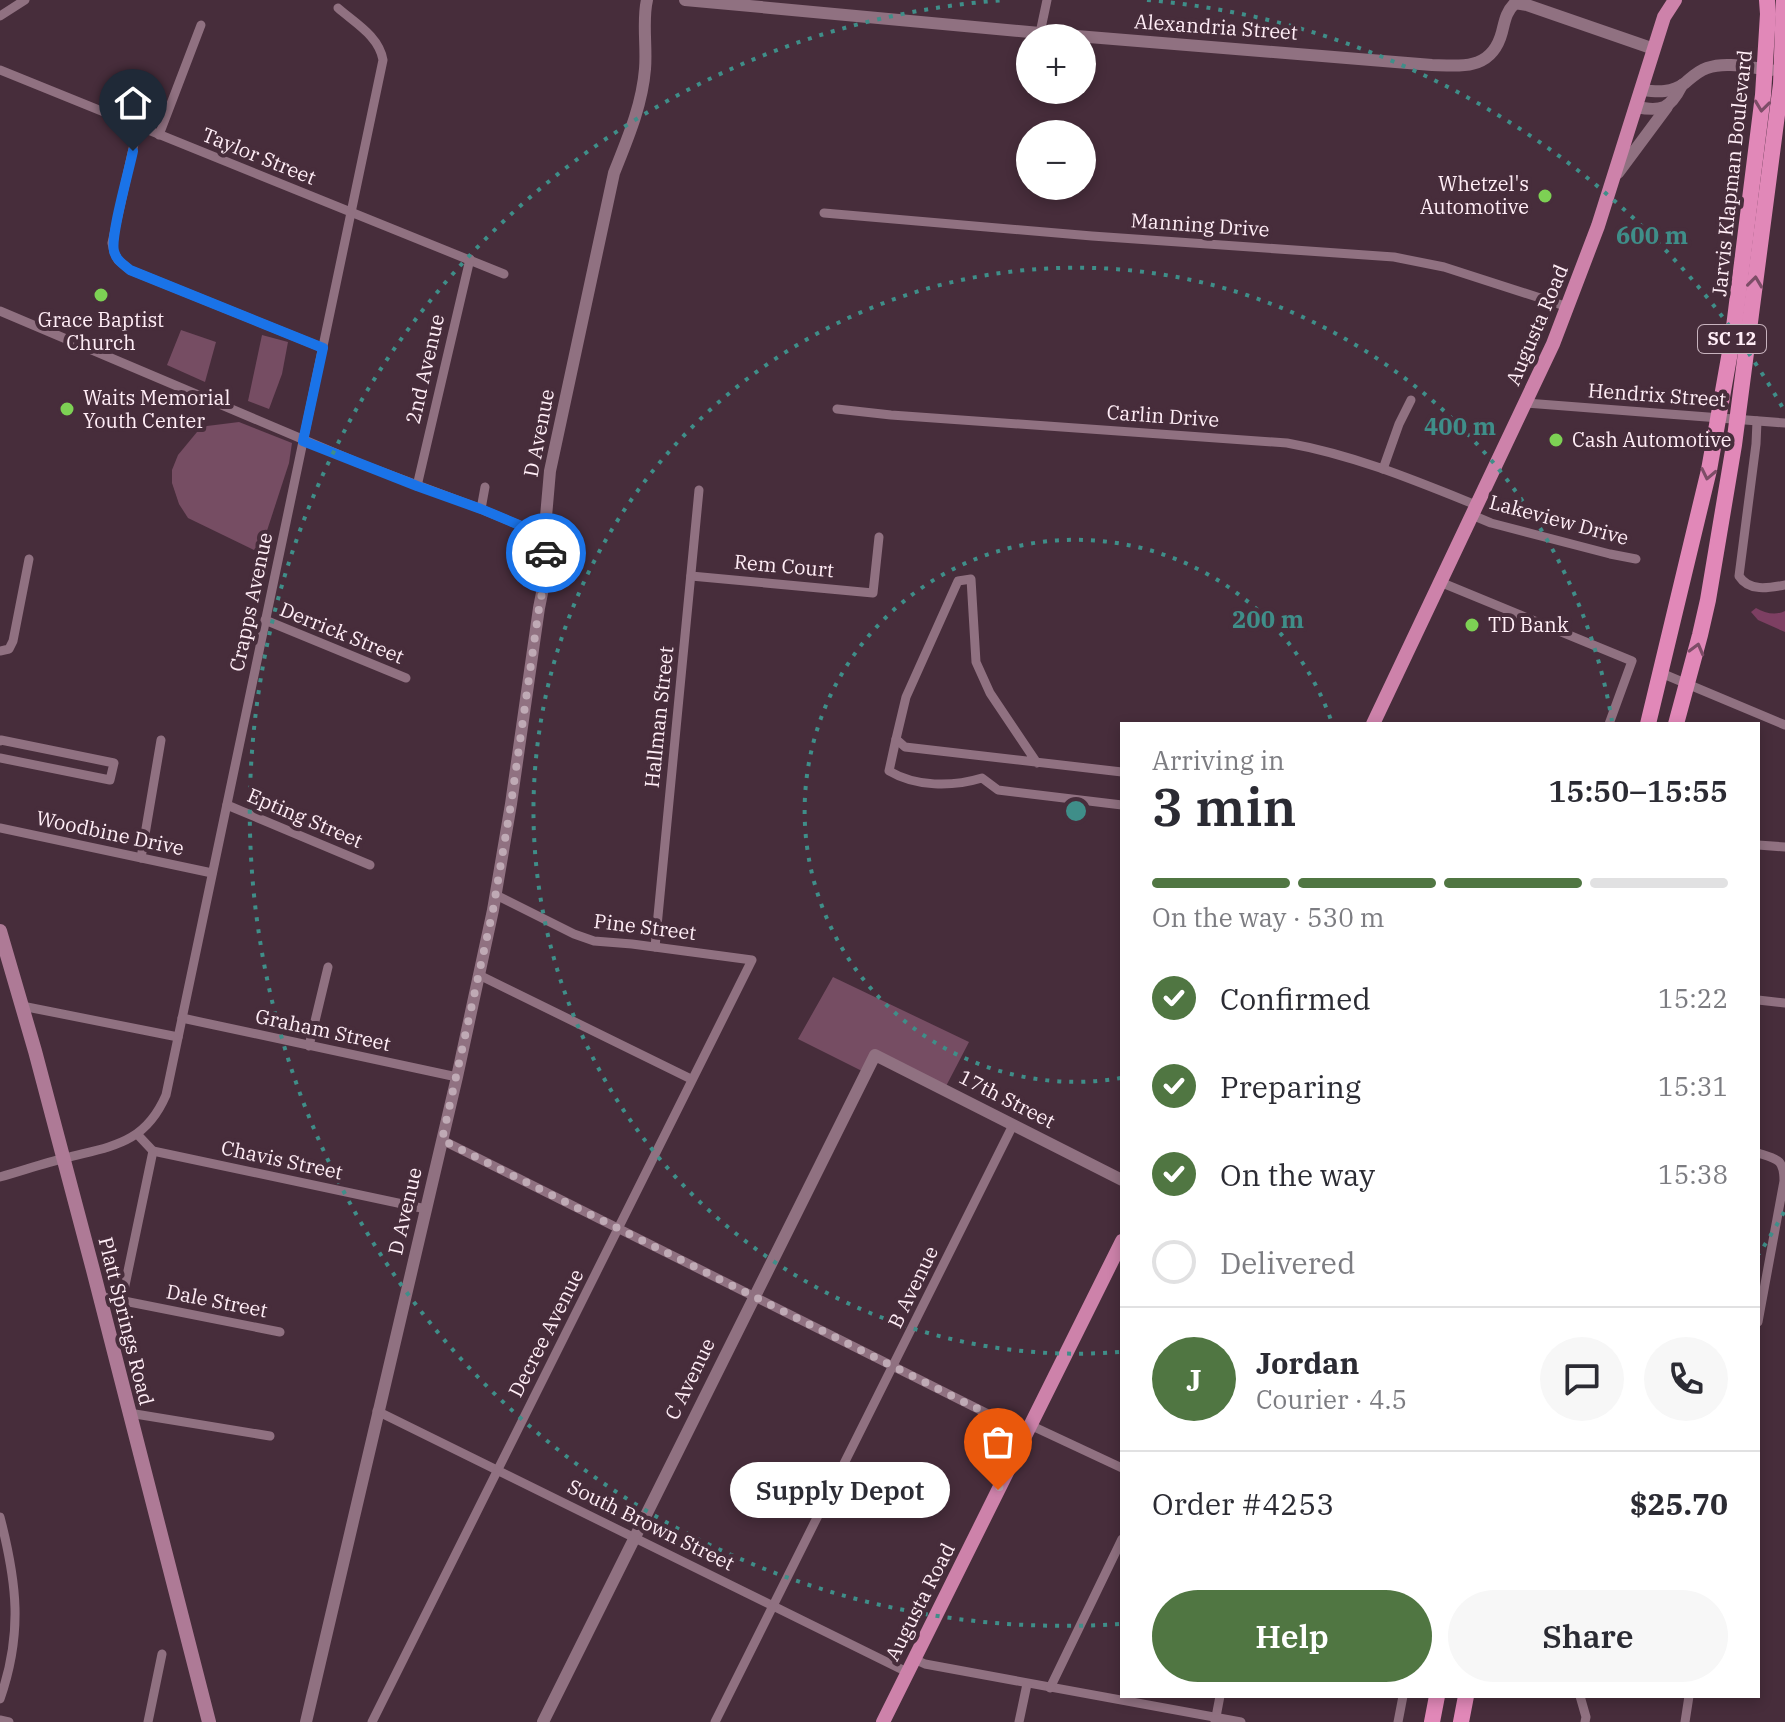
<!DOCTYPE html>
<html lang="en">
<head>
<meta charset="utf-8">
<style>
	:root { --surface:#fff; --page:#f7f7f7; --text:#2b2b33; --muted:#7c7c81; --line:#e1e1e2; --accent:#507642 }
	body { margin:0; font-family:"IBM Plex Serif",serif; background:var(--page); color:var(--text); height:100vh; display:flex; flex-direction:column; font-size:30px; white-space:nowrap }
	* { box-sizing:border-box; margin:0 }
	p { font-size:26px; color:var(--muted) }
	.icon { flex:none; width:44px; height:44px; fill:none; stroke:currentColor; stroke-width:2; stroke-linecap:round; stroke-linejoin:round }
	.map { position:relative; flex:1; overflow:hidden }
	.details { position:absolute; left:1120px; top:722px; width:640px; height:976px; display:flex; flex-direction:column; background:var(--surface); border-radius:0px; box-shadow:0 4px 12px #0003 }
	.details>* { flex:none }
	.tools { position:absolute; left:1016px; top:24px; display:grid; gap:16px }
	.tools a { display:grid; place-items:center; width:80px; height:80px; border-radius:50%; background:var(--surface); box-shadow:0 4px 12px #0003; font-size:40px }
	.pin { position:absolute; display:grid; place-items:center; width:68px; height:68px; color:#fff; margin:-82px -34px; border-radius:50% 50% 50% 0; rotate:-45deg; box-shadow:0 0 8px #0007 }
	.pin .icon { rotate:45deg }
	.courier { position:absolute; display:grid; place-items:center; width:80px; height:80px; margin:-40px; border:6px solid #1a73e8; border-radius:50%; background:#fff; color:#222; box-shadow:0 2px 10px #0007 }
	.bubble { position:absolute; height:56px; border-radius:28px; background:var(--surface); box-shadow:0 4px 12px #0003; font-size:26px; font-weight:600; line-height:56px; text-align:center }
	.head em { font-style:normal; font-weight:600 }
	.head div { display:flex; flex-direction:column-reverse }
	.head { display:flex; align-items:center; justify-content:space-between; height:136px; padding:0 32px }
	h1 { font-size:52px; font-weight:600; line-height:60px }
	.bar { display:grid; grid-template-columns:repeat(4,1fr); gap:12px 8px; align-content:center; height:96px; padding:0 32px }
	.bar i { height:10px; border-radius:6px; background:var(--line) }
	.bar .current { background:var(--accent) }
	.bar p { grid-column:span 4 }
	.line { display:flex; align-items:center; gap:20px; padding:0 32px; border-top:2px solid var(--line) }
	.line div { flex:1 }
	.round { display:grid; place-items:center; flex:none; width:84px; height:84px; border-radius:42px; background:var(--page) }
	ol { padding:0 32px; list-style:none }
	li { display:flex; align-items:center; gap:24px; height:88px }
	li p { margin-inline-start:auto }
	li .icon { padding:8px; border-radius:50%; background:var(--accent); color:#fff; stroke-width:4 }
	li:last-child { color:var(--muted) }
	li i { width:44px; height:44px; border:4px solid var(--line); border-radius:50% }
	.button { display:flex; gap:16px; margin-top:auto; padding:16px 32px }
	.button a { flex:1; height:92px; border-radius:48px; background:var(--accent); color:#fff; font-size:32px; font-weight:600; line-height:92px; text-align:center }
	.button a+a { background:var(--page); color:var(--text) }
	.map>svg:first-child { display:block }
	.green { fill:#764d63 }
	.water { fill:#7d3f62 }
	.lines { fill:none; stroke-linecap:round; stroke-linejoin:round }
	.minor { stroke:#907181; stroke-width:9 }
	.tertiary { stroke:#907181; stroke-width:12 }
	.secondary { stroke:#ae7a96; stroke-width:14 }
	.primary { stroke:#cd82aa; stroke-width:14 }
	.trunk { stroke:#e188b8; stroke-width:16 }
	.oneway { stroke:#7d4d67 }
	.done { stroke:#bfaab5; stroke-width:8; stroke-dasharray:0 14.4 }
	.route { stroke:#1a73e8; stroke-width:10 }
	.ring { fill:none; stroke:#3f8e89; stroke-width:4; stroke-dasharray:4 8 }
	.poi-dot { fill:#7dd154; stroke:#472d3b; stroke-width:3 }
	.labels { text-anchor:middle; stroke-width:8; stroke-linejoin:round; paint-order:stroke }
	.shield { fill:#472d3b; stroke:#c8b3be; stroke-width:2 }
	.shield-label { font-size:18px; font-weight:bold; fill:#ffedf6 }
	.street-label { font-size:20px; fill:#ffedf6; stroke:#472d3b }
	.poi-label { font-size:20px; fill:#ffedf6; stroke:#472d3b; text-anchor:start }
	.centre { fill:#3f8e89; stroke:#472d3b; stroke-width:4 }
	.ring-label { font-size:24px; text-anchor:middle; font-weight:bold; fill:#3f8e89; stroke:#472d3b; stroke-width:8; stroke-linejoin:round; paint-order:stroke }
</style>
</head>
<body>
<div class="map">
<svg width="1785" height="1722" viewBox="0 0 1785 1722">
	<rect width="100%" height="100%" fill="#472d3b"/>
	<g class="green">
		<polygon points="181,330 216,342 205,382 167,365"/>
		<polygon points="262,335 288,342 282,374 269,409 248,401"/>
		<polygon points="239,422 292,443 289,463 262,546 254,550 188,518 179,504 172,483 172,470 178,455 197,432 207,426"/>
		<polygon points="833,977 969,1042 944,1090 875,1055 866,1073 798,1039"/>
	</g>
	<path class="water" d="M1756 608C1765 613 1775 616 1785 611V632L1758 620 1751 612Z"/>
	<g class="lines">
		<g class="minor">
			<polyline points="0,16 25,0"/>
			<polyline points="1040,33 1047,0"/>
			<polyline points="0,70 504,274"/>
			<polyline points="138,126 112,243 114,252 118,260 130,270 323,348"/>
			<polyline points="159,135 201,25"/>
			<polyline points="824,213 1092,236 1394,257 1444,267 1568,307"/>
			<polyline points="0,311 361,464 481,509 524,527 545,528"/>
			<polyline points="1526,403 1785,423"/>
			<path d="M837 409 891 415 1287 443C1354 455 1414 480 1476 505"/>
			<path d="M1757 421 1756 444 1739 576C1749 592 1769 588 1785 585"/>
			<polyline points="1383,469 1399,424 1411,400"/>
			<polyline points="417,486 470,259"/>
			<polyline points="481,509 485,487"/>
			<polyline points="1472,515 1491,523 1610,554 1636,559"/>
			<polyline points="691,576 873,593 879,537"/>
			<polyline points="1440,582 1632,661 1609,724"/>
			<polyline points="265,620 406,678"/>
			<polyline points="0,651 9,649 13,641 29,559"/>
			<polyline points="1661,673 1785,725"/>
			<path d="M896 739 889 771C916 787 952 787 982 778L998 790 1122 805"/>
			<polyline points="0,741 1,740 114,763 110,780 0,758"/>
			<polyline points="1037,763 990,693 976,662 971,579 958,581 906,697 896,739 905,747 1122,772"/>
			<polyline points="227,805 370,865"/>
			<polyline points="0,828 212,873"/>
			<polyline points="1758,845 1785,847"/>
			<polyline points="141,858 161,740"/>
			<polyline points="655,947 699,490"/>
			<polyline points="479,975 691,1079"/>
			<polyline points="1758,1000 1785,1003"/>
			<polyline points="22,1006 178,1037"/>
			<polyline points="182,1018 457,1077"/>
			<polyline points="309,1046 328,967"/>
			<polyline points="137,1134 153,1151 426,1209"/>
			<polyline points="442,1140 1026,1433"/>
			<path d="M1758 1153C1777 1159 1784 1159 1784 1181L1758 1322"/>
			<path d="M0 1177C22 1171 44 1163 66 1158 112 1146 145 1144 166 1095L383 60C379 36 355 23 338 8"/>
			<polyline points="124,1290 153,1151"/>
			<polyline points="99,1296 280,1332"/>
			<polyline points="377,1411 907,1672"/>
			<polyline points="129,1413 270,1436"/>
			<polyline points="1030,1425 1122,1468"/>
			<path d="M0 1517C17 1583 23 1633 0 1699"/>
			<polyline points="914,1659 925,1664 1241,1722"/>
			<polyline points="1050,1688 1122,1539"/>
			<polyline points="1580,1696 1586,1717 1585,1722"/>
			<polyline points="0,1720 9,1722"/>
			<polyline points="148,1722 162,1654"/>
			<polyline points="372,1722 752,960 632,944 594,941 574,934 496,895"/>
			<polyline points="715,1722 1013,1125"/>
			<polyline points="1019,1722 1027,1684"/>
			<polyline points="1215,1722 1220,1696"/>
			<polyline points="1398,1722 1403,1696"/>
			<polyline points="1685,1722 1689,1696"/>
		</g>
		<g class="tertiary">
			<path d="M685 0 1040 33 1432 65C1463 66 1492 70 1502 32 1505 20 1506 12 1515 3L1527 5 1654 49"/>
			<path d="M1642 90C1658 92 1672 93 1685 83 1692 77 1698 71 1707 68 1727 61 1751 68 1771 70"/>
			<path d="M1636 107C1662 112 1670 109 1682 85"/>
			<polyline points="1618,173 1667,107"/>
			<path d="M306 1722 457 1077 493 910 511 804 539 608 546 573 545 528 550 471 614 173C627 140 642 106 645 69 647 47 642 20 647 0"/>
			<polyline points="543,1722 875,1055 1122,1180"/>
		</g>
		<polyline class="secondary" points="0,931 35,1051 93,1270 209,1722"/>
		<g class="primary">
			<polyline points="1373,724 1553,344 1598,226 1664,17 1675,0"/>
			<polyline points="883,1722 1122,1241"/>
		</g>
		<g class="trunk">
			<polyline points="1648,724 1709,470 1733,335 1763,95 1768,14 1767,0"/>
			<polyline points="1676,724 1700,635 1708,600 1734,445 1781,84 1784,0"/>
			<polyline points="1432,1722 1437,1696"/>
			<polyline points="1461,1722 1466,1696"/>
		</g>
	</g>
	<defs><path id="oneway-chevron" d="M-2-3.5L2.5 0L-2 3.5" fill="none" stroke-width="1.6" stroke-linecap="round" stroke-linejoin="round" transform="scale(2)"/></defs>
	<g class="oneway">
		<use href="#oneway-chevron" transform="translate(1762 106) rotate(97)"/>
		<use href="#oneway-chevron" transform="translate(1755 282) rotate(-83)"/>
		<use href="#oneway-chevron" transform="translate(1708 474) rotate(102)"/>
		<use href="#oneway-chevron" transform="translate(1697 649) rotate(-75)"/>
	</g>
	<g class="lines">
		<polyline class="done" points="546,553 546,573 539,608 511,804 493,910 442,1140 1026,1433 998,1490"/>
		<path class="route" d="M133 151C129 171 110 236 114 251 116 260 123 264 130 270L323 348 303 441 417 486 481 509 524 527 545 528 546 553"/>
	</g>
	<g class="ring">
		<path d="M1121 1078A271 271 0 1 1 1332 723"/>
		<path d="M1119 1352A543 543 0 1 1 1612 721"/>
		<path d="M1784 1212A814 814 0 0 1 1759 1254M1119 1624A814 814 0 0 1 1005 0M1147 0A814 814 0 0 1 1784 410"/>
	</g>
	<g class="poi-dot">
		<circle cx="1545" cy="196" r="8"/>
		<circle cx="101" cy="295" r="8"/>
		<circle cx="67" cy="409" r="8"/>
		<circle cx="1556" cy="440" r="8"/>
		<circle cx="1472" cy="625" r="8"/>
	</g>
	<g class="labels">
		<rect class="shield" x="1698" y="325" width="68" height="28" rx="6"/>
		<g class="shield-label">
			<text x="1732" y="345">SC 12</text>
		</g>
		<g class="street-label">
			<text transform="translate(1216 27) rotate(4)" y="7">Alexandria Street</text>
			<text transform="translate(259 156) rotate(22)" y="7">Taylor Street</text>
			<text transform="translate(1732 173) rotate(-84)" y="7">Jarvis Klapman Boulevard</text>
			<text transform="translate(1200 225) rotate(4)" y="7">Manning Drive</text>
			<text transform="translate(1537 325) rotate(-67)" y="7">Augusta Road</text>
			<text transform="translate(425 369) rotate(-77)" y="7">2nd Avenue</text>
			<text transform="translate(1657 395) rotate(4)" y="7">Hendrix Street</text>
			<text transform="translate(1163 416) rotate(4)" y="7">Carlin Drive</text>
			<text transform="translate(539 433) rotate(-79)" y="7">D Avenue</text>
			<text transform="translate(1559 520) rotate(15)" y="7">Lakeview Drive</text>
			<text transform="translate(784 566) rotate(5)" y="7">Rem Court</text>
			<text transform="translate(251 602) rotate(-78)" y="7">Crapps Avenue</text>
			<text transform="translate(342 633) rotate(22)" y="7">Derrick Street</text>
			<text transform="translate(659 717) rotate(-84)" y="7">Hallman Street</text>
			<text transform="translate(305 818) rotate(23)" y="7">Epting Street</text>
			<text transform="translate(110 833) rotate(12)" y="7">Woodbine Drive</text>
			<text transform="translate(645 927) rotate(7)" y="7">Pine Street</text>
			<text transform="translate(323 1030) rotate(12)" y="7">Graham Street</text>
			<text transform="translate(1007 1099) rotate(27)" y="7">17th Street</text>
			<text transform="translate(282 1160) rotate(12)" y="7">Chavis Street</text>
			<text transform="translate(405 1211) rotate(-77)" y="7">D Avenue</text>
			<text transform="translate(913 1287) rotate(-64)" y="7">B Avenue</text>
			<text transform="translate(217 1301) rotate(11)" y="7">Dale Street</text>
			<text transform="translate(126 1321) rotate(76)" y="7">Platt Springs Road</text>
			<text transform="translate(546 1333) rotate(-63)" y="7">Decree Avenue</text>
			<text transform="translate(690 1379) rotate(-64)" y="7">C Avenue</text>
			<text transform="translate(651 1525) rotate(26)" y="7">South Brown Street</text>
			<text transform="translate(920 1602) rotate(-63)" y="7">Augusta Road</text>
		</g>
		<g class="poi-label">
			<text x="1529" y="191" text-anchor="end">Whetzel's<tspan x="1529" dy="23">Automotive</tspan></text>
			<text x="101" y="327" text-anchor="middle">Grace Baptist<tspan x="101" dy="23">Church</tspan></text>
			<text x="83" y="405">Waits Memorial<tspan x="83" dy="23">Youth Center</tspan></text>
			<text x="1572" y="447">Cash Automotive</text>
			<text x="1488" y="632">TD Bank</text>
		</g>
	</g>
	<circle cx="1076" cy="811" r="12" class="centre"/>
	<g class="ring-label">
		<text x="1652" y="244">600 m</text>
		<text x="1460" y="435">400 m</text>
		<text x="1268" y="628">200 m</text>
	</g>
</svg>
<div class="tools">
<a>+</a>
<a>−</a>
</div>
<div class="pin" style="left:998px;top:1490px;background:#ea580c"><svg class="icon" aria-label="bag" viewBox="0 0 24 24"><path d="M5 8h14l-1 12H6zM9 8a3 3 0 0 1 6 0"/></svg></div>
<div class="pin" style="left:133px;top:151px;background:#1f2937"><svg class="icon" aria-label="home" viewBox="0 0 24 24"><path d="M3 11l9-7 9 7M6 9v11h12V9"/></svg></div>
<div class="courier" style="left:546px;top:553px"><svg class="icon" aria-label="car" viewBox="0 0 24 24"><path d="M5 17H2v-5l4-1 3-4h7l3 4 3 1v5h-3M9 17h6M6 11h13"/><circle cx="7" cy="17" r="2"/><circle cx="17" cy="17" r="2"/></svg></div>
<div class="bubble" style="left:730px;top:1462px;width:220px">Supply Depot</div>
<section class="details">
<div class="head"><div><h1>3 min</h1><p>Arriving in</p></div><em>15:50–15:55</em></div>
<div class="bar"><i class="current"></i><i class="current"></i><i class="current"></i><i></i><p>On the way · 530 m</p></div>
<ol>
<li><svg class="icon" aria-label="check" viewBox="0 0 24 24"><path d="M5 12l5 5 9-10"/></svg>Confirmed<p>15:22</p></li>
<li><svg class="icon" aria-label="check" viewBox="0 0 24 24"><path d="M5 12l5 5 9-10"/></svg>Preparing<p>15:31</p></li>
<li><svg class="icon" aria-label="check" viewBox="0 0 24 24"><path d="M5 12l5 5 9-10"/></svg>On the way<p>15:38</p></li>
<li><i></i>Delivered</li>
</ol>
<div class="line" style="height:144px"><b class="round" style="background:var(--accent);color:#fff">J</b><div><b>Jordan</b><p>Courier · 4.5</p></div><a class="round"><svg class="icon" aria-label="chat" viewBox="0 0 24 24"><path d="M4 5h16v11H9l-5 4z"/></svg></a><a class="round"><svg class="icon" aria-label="phone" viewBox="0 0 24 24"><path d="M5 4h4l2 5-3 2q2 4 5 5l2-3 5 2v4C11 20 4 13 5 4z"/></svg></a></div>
<div class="line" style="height:104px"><div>Order #4253</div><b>$25.70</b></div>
<div class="button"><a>Help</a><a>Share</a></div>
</section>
</div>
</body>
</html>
